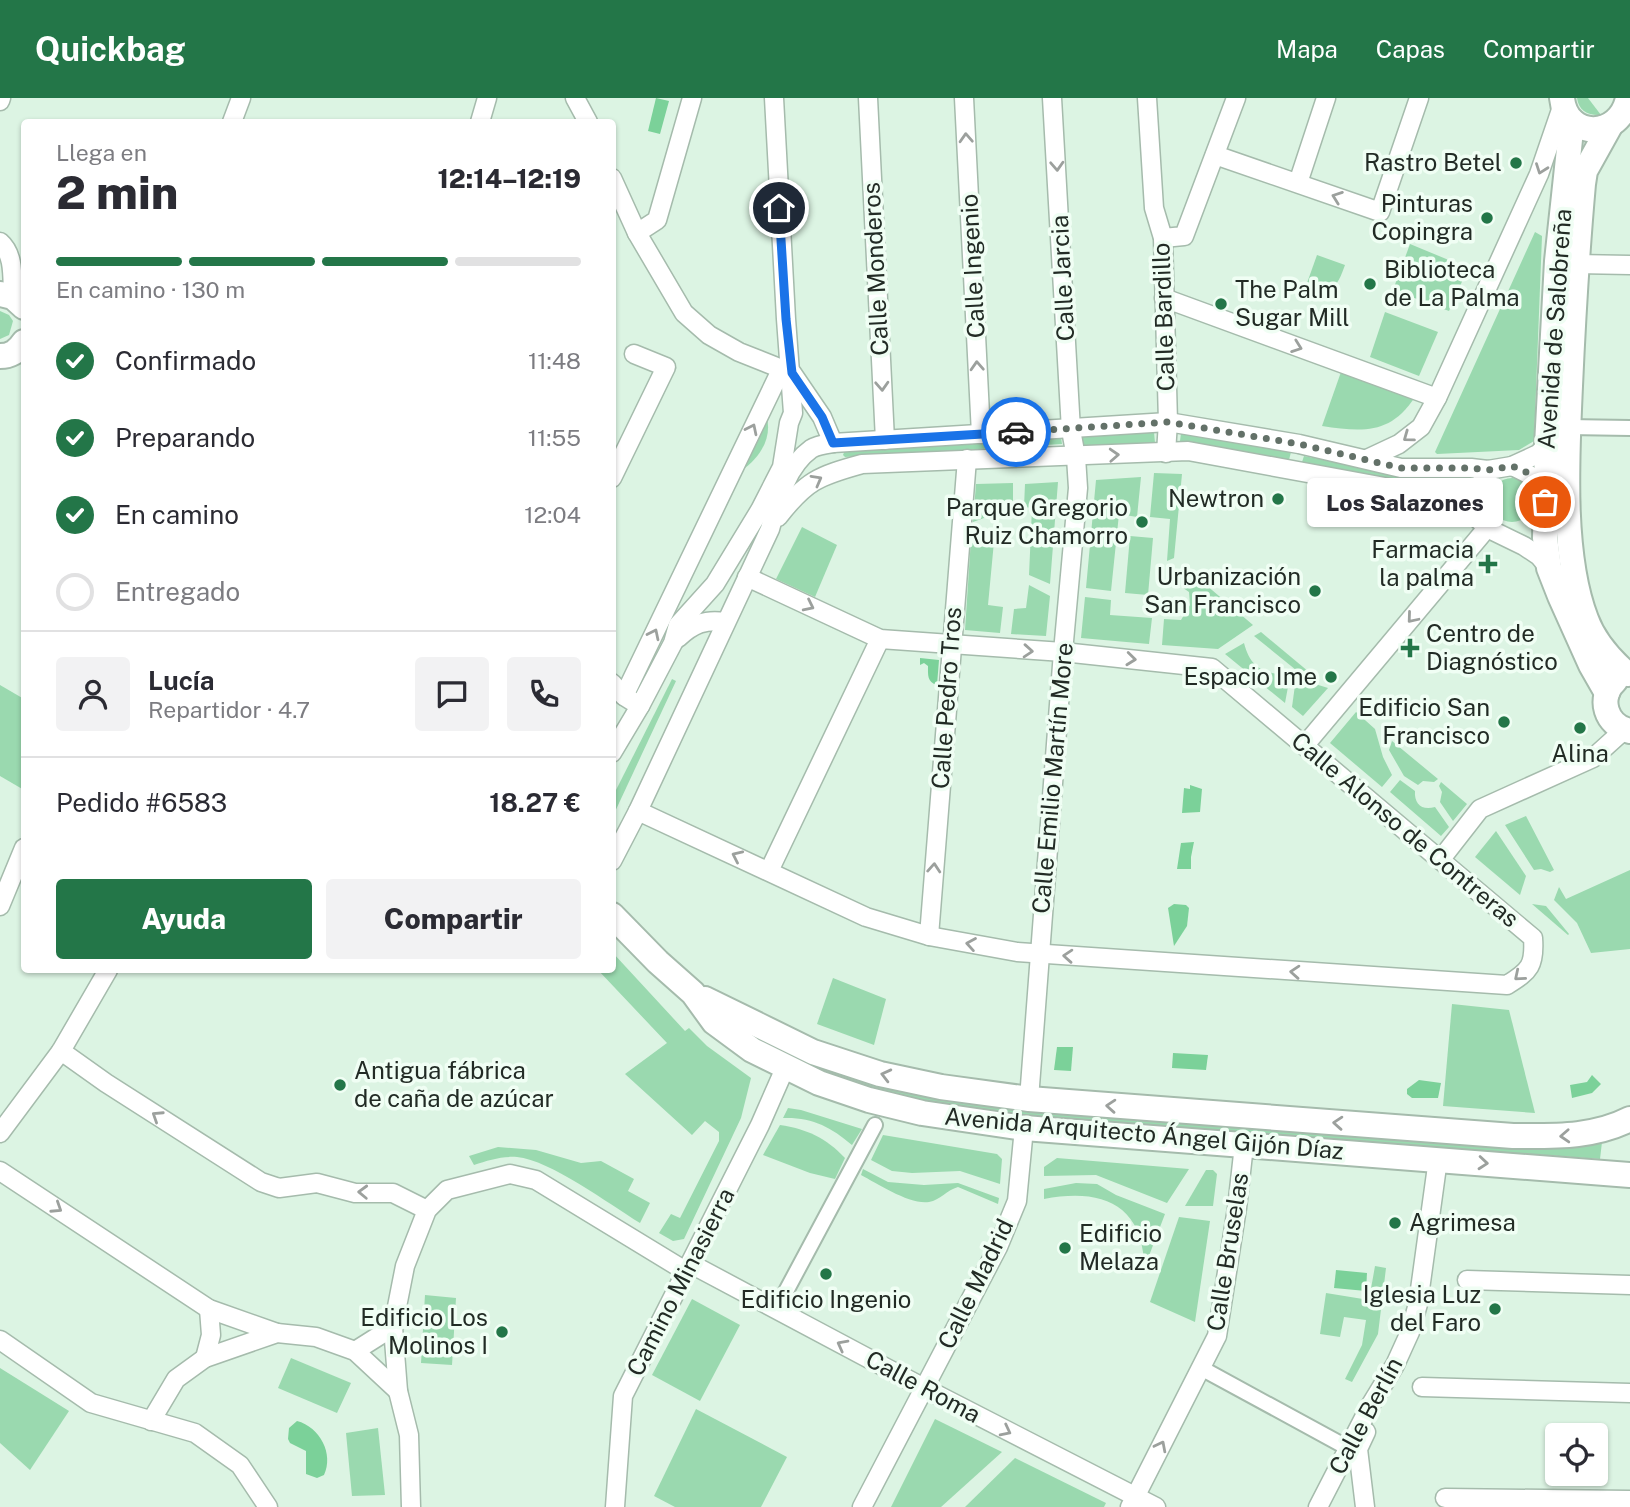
<!DOCTYPE html>
<html lang="es">
<head>
<meta charset="utf-8">
<style>
	:root { --surface:#fff; --page:#f2f2f3; --text:#2b2b33; --muted:#7c7c81; --line:#e1e1e2; --accent:#237648 }
	body { margin:0; font-family:"Public Sans",sans-serif; background:var(--page); color:var(--text); height:100vh; display:flex; flex-direction:column; font-size:26px; white-space:nowrap }
	* { box-sizing:border-box; margin:0 }
	p { font-size:23px; color:var(--muted) }
	.icon { flex:none; width:38px; height:38px; fill:none; stroke:currentColor; stroke-width:2; stroke-linecap:round; stroke-linejoin:round }
	.map { position:relative; flex:1; overflow:hidden }
	.side { position:absolute; left:21px; top:21px; width:595px; height:854px; display:flex; flex-direction:column; background:var(--surface); border-radius:7px; box-shadow:0 2px 5px #0004 }
	.side>* { flex:none }
	.tools { position:absolute; left:1545px; top:1325px; display:grid; gap:14px }
	.tools a { display:grid; place-items:center; width:63px; height:63px; border-radius:7px; background:var(--surface); box-shadow:0 2px 5px #0004; font-size:35px }
	.pin { position:absolute; display:grid; place-items:center; width:60px; height:60px; color:#fff; margin:-30px; border:4px solid #fff; border-radius:50%; box-shadow:0 2px 7px #0007 }
	.courier { position:absolute; display:grid; place-items:center; width:70px; height:70px; margin:-35px; border:5px solid #1a73e8; border-radius:50%; background:#fff; color:#222; box-shadow:0 2px 9px #0007 }
	.bubble { position:absolute; height:49px; border-radius:7px; background:var(--surface); box-shadow:0 2px 5px #0004; font-size:23px; font-weight:800; line-height:49px; text-align:center }
	.overview em { font-style:normal; font-weight:800 }
	.overview div { display:flex; flex-direction:column-reverse }
	.overview { display:flex; align-items:center; justify-content:space-between; height:119px; padding:0 35px }
	h1 { font-size:46px; font-weight:800; line-height:52px }
	.bar { display:grid; grid-template-columns:repeat(4,1fr); gap:10px 7px; align-content:center; height:84px; padding:0 35px }
	.bar i { height:9px; border-radius:5px; background:var(--line) }
	.bar .active { background:var(--accent) }
	.bar p { grid-column:span 4 }
	.line { display:flex; align-items:center; gap:18px; padding:0 35px; border-top:2px solid var(--line) }
	.line div { flex:1 }
	.round { display:grid; place-items:center; flex:none; width:74px; height:74px; border-radius:7px; background:var(--page) }
	ol { padding:0 35px; list-style:none }
	li { display:flex; align-items:center; gap:21px; height:77px }
	li p { margin-inline-start:auto }
	li .icon { padding:7px; border-radius:50%; background:var(--accent); color:#fff; stroke-width:4 }
	li:last-child { color:var(--muted) }
	li i { width:38px; height:38px; border:4px solid var(--line); border-radius:50% }
	.cta { display:flex; gap:14px; margin-top:auto; padding:14px 35px }
	.cta a { flex:1; height:80px; border-radius:7px; background:var(--accent); color:#fff; font-size:28px; font-weight:800; line-height:80px; text-align:center }
	.cta a+a { background:var(--page); color:var(--text) }
	header { display:flex; align-items:center; gap:42px; box-sizing:border-box; height:98px; padding:0 35px; background:var(--accent); color:#fff }
	header strong { font-size:33px }
	nav { display:flex; gap:38px; margin-inline-start:auto; font-size:24px }
	.map>svg:first-child { display:block }
	.green { fill:#9ad9af }
	.water { fill:#7bd199 }
	.lines { fill:none; stroke-linecap:round; stroke-linejoin:round }
	.pedestrian-casing { stroke:#a5bbac; stroke-width:18 }
	.minor-casing { stroke:#a5bbac; stroke-width:21 }
	.secondary-casing { stroke:#a5bbac; stroke-width:28 }
	.pedestrian { stroke:#fff; stroke-width:14 }
	.minor { stroke:#fff; stroke-width:18 }
	.secondary { stroke:#fff; stroke-width:24 }
	.oneway { stroke:#9ca09d }
	.done { stroke:#637168; stroke-width:7; stroke-dasharray:0 12.6 }
	.route { stroke:#1a73e8; stroke-width:9 }
	.poi-dot { fill:#237648; stroke:#f0fef4; stroke-width:2.5 }
	.labels { text-anchor:middle; stroke-width:7; stroke-linejoin:round; paint-order:stroke }
	.poi-label { font-size:24px; fill:#222b25; stroke:#f0fef4; text-anchor:end }
	.street-label { font-size:24px; fill:#222b25; stroke:#f0fef4 }
</style>
</head>
<body>
<header>
<strong>Quickbag</strong>
<nav><a>Mapa</a><a>Capas</a><a>Compartir</a></nav>
</header>
<div class="map">
<svg width="1630" height="1409" viewBox="0 0 1630 1409">
	<rect width="100%" height="100%" fill="#dcf4e3"/>
	<g class="green">
		<path d="M1577 0H1588L1601 17C1588 18 1579 13 1577 0Z"/>
		<polygon points="1535,134 1542,138 1534,343 1519,352 1437,356 1435,354"/>
		<polygon points="1410,146 1468,170 1449,213 1393,192"/>
		<path d="M1317 157 1345 167C1336 192 1332 196 1307 185Z"/>
		<polygon points="0,213 9,217 13,223 9,237 0,241"/>
		<polygon points="1385,214 1438,234 1419,278 1370,259"/>
		<path d="M1341 274 1415 299C1390 337 1362 334 1322 328Z"/>
		<path d="M767 320C772 341 759 361 741 373Z"/>
		<polygon points="1154,334 1155,345 1083,350 1082,338"/>
		<polygon points="1181,335 1291,354 1289,362 1180,343"/>
		<polygon points="1061,339 1062,346 845,359 843,357 845,352"/>
		<polygon points="1304,358 1400,377 1468,380 1463,391 1461,402 1422,388 1400,386 1302,364"/>
		<polygon points="1154,375 1182,376 1174,460 1167,463 1170,421 1150,419"/>
		<polygon points="1141,379 1137,419 1119,416 1111,493 1086,490 1096,382"/>
		<circle cx="1512" cy="402" r="22"/>
		<polygon points="1058,384 1050,486 1029,477 1032,410 1024,409 1025,386"/>
		<polygon points="1013,385 1013,409 997,408 995,416 973,424 976,386"/>
		<polygon points="802,429 837,447 815,499 776,481"/>
		<polygon points="995,433 988,507 1003,509 1000,535 965,532 971,441"/>
		<polygon points="1130,438 1153,440 1148,497 1125,495"/>
		<polygon points="1185,469 1253,527 1218,551 1162,547 1164,521 1181,522 1190,507 1189,494 1170,481"/>
		<polygon points="1029,487 1050,498 1046,538 1011,536 1014,511 1026,510"/>
		<polygon points="1085,499 1111,502 1110,517 1152,520 1149,546 1081,540"/>
		<polygon points="1261,534 1315,579 1296,572 1254,538"/>
		<path d="M1244 545C1251 572 1265 575 1290 578L1285 605 1225 556Z"/>
		<polygon points="1296,580 1328,590 1303,618 1292,609"/>
		<polygon points="672,581 676,583 613,718 613,698"/>
		<polygon points="0,587 24,601 24,692 0,678"/>
		<polygon points="1356,614 1375,631 1383,659 1392,677 1382,689 1330,645"/>
		<polygon points="1392,643 1438,681 1434,684 1423,683 1418,687 1404,678 1389,652"/>
		<path d="M1400 682 1415 693C1414 706 1422 713 1435 709L1449 729 1441 738 1390 694Z"/>
		<polygon points="1441,684 1467,706 1453,723 1440,704 1442,694 1439,688"/>
		<polygon points="1526,718 1554,772 1550,774 1541,771 1534,772 1505,727"/>
		<polygon points="1496,733 1526,778 1520,797 1475,759"/>
		<polygon points="1630,772 1630,851 1591,855 1577,825 1554,802 1559,789 1566,801"/>
		<polygon points="1532,806 1546,808 1569,836 1568,837"/>
		<polygon points="613,855 685,933 689,930 707,948 751,980 741,1020 684,1141 673,1143 659,1135 671,1116 680,1120 719,1043 719,1034 705,1023 692,1037 625,976 667,945 598,872 612,872"/>
		<polygon points="833,880 886,901 874,947 817,926"/>
		<polygon points="1452,906 1509,912 1535,1015 1443,1008"/>
		<polygon points="795,959 925,998 1003,1011 1547,1051 1602,1044 1600,1061 1003,1018 936,1007 870,992 791,964"/>
		<path d="M788 1010 801 1012 862 1031 852 1047C831 1029 812 1019 783 1020Z"/>
		<path d="M780 1027C807 1031 826 1040 845 1060L835 1081 810 1075 763 1057Z"/>
		<polygon points="883,1037 997,1056 1002,1061 1000,1086 960,1073 912,1075 892,1073 871,1062"/>
		<path d="M498 1049 536 1052 581 1065 601 1063 634 1081 628 1093 650 1105 640 1125C609 1106 550 1062 517 1059 502 1058 488 1062 474 1067L469 1058Z"/>
		<polygon points="1057,1060 1189,1071 1167,1105 1096,1077 1044,1078 1044,1069"/>
		<path d="M863 1071 888 1084 924 1087 958 1085 999 1100 998 1106 958 1089C947 1092 940 1102 929 1104 910 1107 878 1086 861 1077Z"/>
		<polygon points="1206,1072 1213,1072 1217,1076 1213,1108 1185,1108"/>
		<path d="M1076 1085 1097 1086 1116 1097 1165 1116 1147 1163H1144C1140 1102 1096 1091 1044 1101V1091Z"/>
		<polygon points="1179,1119 1210,1123 1195,1224 1150,1204"/>
		<polygon points="1375,1168 1386,1170 1378,1236 1352,1284 1345,1281 1362,1247 1366,1222 1344,1219 1340,1239 1320,1236 1326,1195 1369,1202"/>
		<polygon points="425,1197 456,1200 452,1267 421,1265"/>
		<polygon points="692,1201 740,1227 700,1303 652,1277"/>
		<polygon points="291,1260 351,1285 337,1315 278,1290"/>
		<polygon points="0,1270 69,1313 30,1372 0,1345"/>
		<polygon points="696,1311 787,1359 761,1409 675,1409 654,1398"/>
		<polygon points="935,1321 1002,1354 941,1409 891,1409"/>
		<polygon points="378,1330 385,1397 352,1398 346,1335"/>
		<polygon points="1015,1360 1106,1405 1104,1409 965,1409"/>
	</g>
	<g class="water">
		<polygon points="656,0 669,3 660,36 648,33"/>
		<path d="M920 560 939 562 937 587C927 584 928 577 928 568L924 565 920 567Z"/>
		<polygon points="1190,687 1202,691 1200,714 1182,715 1184,690 1190,691"/>
		<polygon points="1194,744 1191,759 1191,771 1177,771 1181,745"/>
		<polygon points="1174,806 1186,807 1189,810 1187,828 1174,848 1168,810"/>
		<polygon points="1057,949 1073,949 1071,973 1054,972"/>
		<polygon points="1173,955 1208,957 1206,972 1172,970"/>
		<polygon points="1592,977 1601,986 1592,995 1572,1000 1570,987 1587,984"/>
		<polygon points="1419,982 1441,985 1438,1000 1412,1000 1407,996 1407,991"/>
		<polygon points="1336,1172 1367,1175 1366,1193 1334,1190"/>
		<path d="M297 1323C320 1329 334 1356 324 1377L317 1380 306 1376V1353L290 1345 288 1341 289 1330Z"/>
	</g>
	<g class="lines">
		<defs>
			<g id="pedestrian">
				<polyline points="1568,329 1630,330"/>
				<polyline points="776,1212 875,1027"/>
				<polyline points="1201,1270 1348,1350"/>
			</g>
			<g id="minor">
				<polyline points="575,0 588,24"/>
				<polyline points="868,0 885,342"/>
				<polyline points="964,0 981,336"/>
				<polyline points="1147,0 1154,110 1163,140 1168,324 1166,355"/>
				<polyline points="0,3 1,0"/>
				<polyline points="232,24 241,0"/>
				<polyline points="480,24 487,0"/>
				<polyline points="1215,57 1380,114 1419,0"/>
				<polyline points="612,80 637,135 684,215 709,237 739,254 792,275 822,319 833,345"/>
				<polyline points="1298,85 1326,0"/>
				<polyline points="637,135 657,122 692,0"/>
				<polyline points="1163,140 1184,138 1236,0"/>
				<path d="M0 144C15 157 12 181 13 199"/>
				<polyline points="1576,166 1630,167"/>
				<polyline points="1164,200 1437,300"/>
				<polyline points="1367,361 1399,346 1421,329 1437,300 1539,76 1563,6"/>
				<path d="M1512 368C1531 377 1538 379 1544 400"/>
				<polyline points="612,380 666,269 634,256"/>
				<path d="M778 419C806 383 818 378 862 366L1188 353 1423 396 1476 419 1487 430 1524 448 1539 458 1549 470"/>
				<polyline points="1476,419 1476,394 1488,372"/>
				<path d="M678 540C693 526 705 521 725 524"/>
				<polyline points="612,585 624,598 640,608 612,655"/>
				<polyline points="624,598 782,270"/>
				<polyline points="640,608 673,545 678,527 715,486 760,412 782,369 789,325 793,315 786,221 774,0"/>
				<polyline points="1305,647 1487,430"/>
				<path d="M638 713 866 819 929 838 1017 854 1507 887C1530 873 1535 867 1533 840L1212 570 1063 554 880 541 747 479"/>
				<polyline points="1441,761 1480,711 1593,660 1624,632"/>
				<path d="M612 763 638 713 770 431C778 403 786 369 811 351 817 347 826 346 833 345L1168 324 1299 346 1401 370H1471L1488 372 1512 368 1538 356 1547 347"/>
				<polyline points="769,773 880,541"/>
				<polyline points="0,808 24,750"/>
				<polyline points="929,838 967,361"/>
				<polyline points="61,953 106,985 261,1084 279,1090 317,1085 355,1095 393,1095 427,1112"/>
				<polyline points="1029,1001 1063,554 1078,390 1076,359 1071,332 1052,0"/>
				<polyline points="0,1035 61,953 108,872"/>
				<polyline points="0,1073 209,1211 277,1235"/>
				<polyline points="691,1166 924,1290 1156,1409"/>
				<polyline points="1467,1182 1630,1187"/>
				<polyline points="0,1242 91,1305 195,1335 240,1367 268,1409"/>
				<polyline points="355,1253 393,1229"/>
				<polyline points="205,1260 211,1237 209,1211"/>
				<polyline points="1422,1289 1630,1295"/>
				<polyline points="151,1323 176,1281 205,1260 277,1235 316,1239 355,1253 398,1293"/>
				<polyline points="1445,1400 1630,1402"/>
				<polyline points="411,1409 409,1337 398,1293 393,1229 405,1168 427,1112 447,1092 510,1076 536,1082 687,1174"/>
				<polyline points="615,1409 623,1298 760,1027 785,970"/>
				<polyline points="862,1409 998,1149 1017,1103 1024,1030"/>
				<polyline points="1130,1409 1217,1238 1237,1110 1244,1047"/>
				<polyline points="1318,1409 1370,1308 1395,1267 1410,1234 1418,1206 1438,1061"/>
				<polyline points="1365,1409 1358,1351 1366,1334"/>
			</g>
			<g id="secondary">
				<path d="M1562 0C1566 42 1620 41 1628 0"/>
				<polyline points="1572,23 1557,163 1547,347 1545,440 1549,470 1560,498 1591,567 1607,595"/>
				<path d="M1610 28 1585 73 1583 86C1577 153 1573 221 1570 288 1567 357 1561 457 1586 521 1594 543 1610 561 1627 576"/>
				<polyline points="0,196 13,199 24,209"/>
				<path d="M0 258C11 258 18 253 24 244"/>
				<path d="M1615 583C1597 600 1606 628 1630 633"/>
				<polyline points="612,817 658,864 693,895 714,924 752,952 819,985 869,1002 922,1015 1024,1030 1630,1077"/>
				<path d="M705 901 813 954 880 976 941 989 1029 1001 1513 1038C1553 1038 1593 1040 1630 1021"/>
			</g>
		</defs>
		<use href="#pedestrian" class="pedestrian-casing"/>
		<use href="#minor" class="minor-casing"/>
		<use href="#secondary" class="secondary-casing"/>
		<use href="#pedestrian" class="pedestrian"/>
		<use href="#minor" class="minor"/>
		<use href="#secondary" class="secondary"/>
	</g>
	<defs><path id="oneway-chevron" d="M-2-3.5L2.5 0L-2 3.5" fill="none" stroke-width="1.6" stroke-linecap="round" stroke-linejoin="round" transform="scale(1.75)"/></defs>
	<g class="oneway">
		<use href="#oneway-chevron" transform="translate(966 40) rotate(-93)"/>
		<use href="#oneway-chevron" transform="translate(1057 68) rotate(87)"/>
		<use href="#oneway-chevron" transform="translate(1541 71) rotate(110)"/>
		<use href="#oneway-chevron" transform="translate(1337 99) rotate(-160)"/>
		<use href="#oneway-chevron" transform="translate(1297 249) rotate(20)"/>
		<use href="#oneway-chevron" transform="translate(977 268) rotate(-93)"/>
		<use href="#oneway-chevron" transform="translate(882 288) rotate(87)"/>
		<use href="#oneway-chevron" transform="translate(752 331) rotate(-64)"/>
		<use href="#oneway-chevron" transform="translate(1408 339) rotate(144)"/>
		<use href="#oneway-chevron" transform="translate(1114 357) rotate(-3)"/>
		<use href="#oneway-chevron" transform="translate(817 382) rotate(-29)"/>
		<use href="#oneway-chevron" transform="translate(809 508) rotate(26)"/>
		<use href="#oneway-chevron" transform="translate(1412 520) rotate(130)"/>
		<use href="#oneway-chevron" transform="translate(654 536) rotate(-64)"/>
		<use href="#oneway-chevron" transform="translate(1028 553) rotate(4)"/>
		<use href="#oneway-chevron" transform="translate(1131 561) rotate(6)"/>
		<use href="#oneway-chevron" transform="translate(737 758) rotate(-155)"/>
		<use href="#oneway-chevron" transform="translate(934 770) rotate(-86)"/>
		<use href="#oneway-chevron" transform="translate(971 846) rotate(-170)"/>
		<use href="#oneway-chevron" transform="translate(1068 858) rotate(-176)"/>
		<use href="#oneway-chevron" transform="translate(1295 874) rotate(-176)"/>
		<use href="#oneway-chevron" transform="translate(1519 878) rotate(140)"/>
		<use href="#oneway-chevron" transform="translate(886 977) rotate(-166)"/>
		<use href="#oneway-chevron" transform="translate(1111 1008) rotate(-176)"/>
		<use href="#oneway-chevron" transform="translate(157 1018) rotate(-147)"/>
		<use href="#oneway-chevron" transform="translate(1338 1025) rotate(-176)"/>
		<use href="#oneway-chevron" transform="translate(1565 1038) rotate(177)"/>
		<use href="#oneway-chevron" transform="translate(1483 1065) rotate(5)"/>
		<use href="#oneway-chevron" transform="translate(363 1094) rotate(-178)"/>
		<use href="#oneway-chevron" transform="translate(57 1110) rotate(33)"/>
		<use href="#oneway-chevron" transform="translate(842 1247) rotate(-152)"/>
		<use href="#oneway-chevron" transform="translate(1006 1333) rotate(27)"/>
		<use href="#oneway-chevron" transform="translate(1161 1348) rotate(-63)"/>
	</g>
	<g class="lines">
		<polyline class="done" points="1016,334 1168,324 1299,346 1401,370 1471,370 1488,372 1512,368 1528,375 1539,384 1545,404"/>
		<polyline class="route" points="779,110 786,221 792,275 822,319 833,345 1016,334"/>
	</g>
	<g class="poi-dot">
		<circle cx="1516" cy="65" r="7"/>
		<circle cx="1487" cy="120" r="7"/>
		<circle cx="1370" cy="186" r="7"/>
		<circle cx="1221" cy="206" r="7"/>
		<circle cx="1278" cy="401" r="7"/>
		<circle cx="1142" cy="424" r="7"/>
		<path d="M1484.5 455.5h7v7h7v7h-7v7h-7v-7h-7v-7h7z"/>
		<circle cx="1315" cy="493" r="7"/>
		<path d="M1406.5 539.5h7v7h7v7h-7v7h-7v-7h-7v-7h7z"/>
		<circle cx="1331" cy="579" r="7"/>
		<circle cx="1504" cy="624" r="7"/>
		<circle cx="1580" cy="630" r="7"/>
		<circle cx="340" cy="987" r="7"/>
		<circle cx="1395" cy="1125" r="7"/>
		<circle cx="1065" cy="1150" r="7"/>
		<circle cx="826" cy="1176" r="7"/>
		<circle cx="1495" cy="1211" r="7"/>
		<circle cx="502" cy="1234" r="7"/>
	</g>
	<g class="labels">
		<g class="poi-label">
			<text x="1502" y="73">Rastro Betel</text>
			<text x="1473" y="114">Pinturas<tspan x="1473" dy="28">Copingra</tspan></text>
			<text x="1384" y="180" text-anchor="start">Biblioteca<tspan x="1384" dy="28">de La Palma</tspan></text>
			<text x="1235" y="200" text-anchor="start">The Palm<tspan x="1235" dy="28">Sugar Mill</tspan></text>
			<text x="1264" y="409">Newtron</text>
			<text x="1128" y="418">Parque Gregorio<tspan x="1128" dy="28">Ruiz Chamorro</tspan></text>
			<text x="1474" y="460">Farmacia<tspan x="1474" dy="28">la palma</tspan></text>
			<text x="1301" y="487">Urbanización<tspan x="1301" dy="28">San Francisco</tspan></text>
			<text x="1426" y="544" text-anchor="start">Centro de<tspan x="1426" dy="28">Diagnóstico</tspan></text>
			<text x="1317" y="587">Espacio Ime</text>
			<text x="1490" y="618">Edificio San<tspan x="1490" dy="28">Francisco</tspan></text>
			<text x="1580" y="664" text-anchor="middle">Alina</text>
			<text x="354" y="981" text-anchor="start">Antigua fábrica<tspan x="354" dy="28">de caña de azúcar</tspan></text>
			<text x="1409" y="1133" text-anchor="start">Agrimesa</text>
			<text x="1079" y="1144" text-anchor="start">Edificio<tspan x="1079" dy="28">Melaza</tspan></text>
			<text x="1481" y="1205">Iglesia Luz<tspan x="1481" dy="28">del Faro</tspan></text>
			<text x="826" y="1210" text-anchor="middle">Edificio Ingenio</text>
			<text x="488" y="1228">Edificio Los<tspan x="488" dy="28">Molinos I</tspan></text>
		</g>
		<g class="street-label">
			<text transform="translate(973 168) rotate(-93)" y="8">Calle Ingenio</text>
			<text transform="translate(876 171) rotate(-93)" y="8">Calle Monderos</text>
			<text transform="translate(1063 180) rotate(-93)" y="8">Calle Jarcia</text>
			<text transform="translate(1164 219) rotate(-92)" y="8">Calle Bardillo</text>
			<text transform="translate(1555 231) rotate(-86)" y="8">Avenida de Salobreña</text>
			<text transform="translate(947 600) rotate(-86)" y="8">Calle Pedro Tros</text>
			<text transform="translate(1053 680) rotate(-85)" y="8">Calle Emilio Martín More</text>
			<text transform="translate(1405 732) rotate(40)" y="8">Calle Alonso de Contreras</text>
			<text transform="translate(1144 1036) rotate(5)" y="8">Avenida Arquitecto Ángel Gijón Díaz</text>
			<text transform="translate(1228 1154) rotate(-81)" y="8">Calle Bruselas</text>
			<text transform="translate(681 1184) rotate(-63)" y="8">Camino Minasierra</text>
			<text transform="translate(976 1186) rotate(-64)" y="8">Calle Madrid</text>
			<text transform="translate(923 1289) rotate(28)" y="8">Calle Roma</text>
			<text transform="translate(1366 1318) rotate(-62)" y="8">Calle Berlín</text>
		</g>
	</g>
</svg>
<div class="tools">
<a><svg class="icon" aria-label="locate" viewBox="0 0 24 24"><circle cx="12" cy="12" r="6"/><path d="M12 2v4M12 18v4M2 12h4M18 12h4"/></svg></a>
</div>
<div class="pin" style="left:1545px;top:404px;background:#ea580c"><svg class="icon" aria-label="bag" viewBox="0 0 24 24"><path d="M5 8h14l-1 12H6zM9 8a3 3 0 0 1 6 0"/></svg></div>
<div class="pin" style="left:779px;top:110px;background:#1f2937"><svg class="icon" aria-label="home" viewBox="0 0 24 24"><path d="M3 11l9-7 9 7M6 9v11h12V9"/></svg></div>
<div class="courier" style="left:1016px;top:334px"><svg class="icon" aria-label="car" viewBox="0 0 24 24"><path d="M5 17H2v-5l4-1 3-4h7l3 4 3 1v5h-3M9 17h6M6 11h13"/><circle cx="7" cy="17" r="2"/><circle cx="17" cy="17" r="2"/></svg></div>
<div class="bubble" style="left:1307px;top:380px;width:196px">Los Salazones</div>
<section class="side">
<div class="overview"><div><h1>2 min</h1><p>Llega en</p></div><em>12:14–12:19</em></div>
<div class="bar"><i class="active"></i><i class="active"></i><i class="active"></i><i></i><p>En camino · 130 m</p></div>
<ol>
<li><svg class="icon" aria-label="check" viewBox="0 0 24 24"><path d="M5 12l5 5 9-10"/></svg>Confirmado<p>11:48</p></li>
<li><svg class="icon" aria-label="check" viewBox="0 0 24 24"><path d="M5 12l5 5 9-10"/></svg>Preparando<p>11:55</p></li>
<li><svg class="icon" aria-label="check" viewBox="0 0 24 24"><path d="M5 12l5 5 9-10"/></svg>En camino<p>12:04</p></li>
<li><i></i>Entregado</li>
</ol>
<div class="line" style="height:126px"><a class="round"><svg class="icon" aria-label="person" viewBox="0 0 24 24"><circle cx="12" cy="8" r="4"/><path d="M4 21q1-7 8-7t8 7"/></svg></a><div><b>Lucía</b><p>Repartidor · 4.7</p></div><a class="round"><svg class="icon" aria-label="chat" viewBox="0 0 24 24"><path d="M4 5h16v11H9l-5 4z"/></svg></a><a class="round"><svg class="icon" aria-label="phone" viewBox="0 0 24 24"><path d="M5 4h4l2 5-3 2q2 4 5 5l2-3 5 2v4C11 20 4 13 5 4z"/></svg></a></div>
<div class="line" style="height:91px"><div>Pedido #6583</div><b>18.27 €</b></div>
<div class="cta"><a>Ayuda</a><a>Compartir</a></div>
</section>
</div>
</body>
</html>
